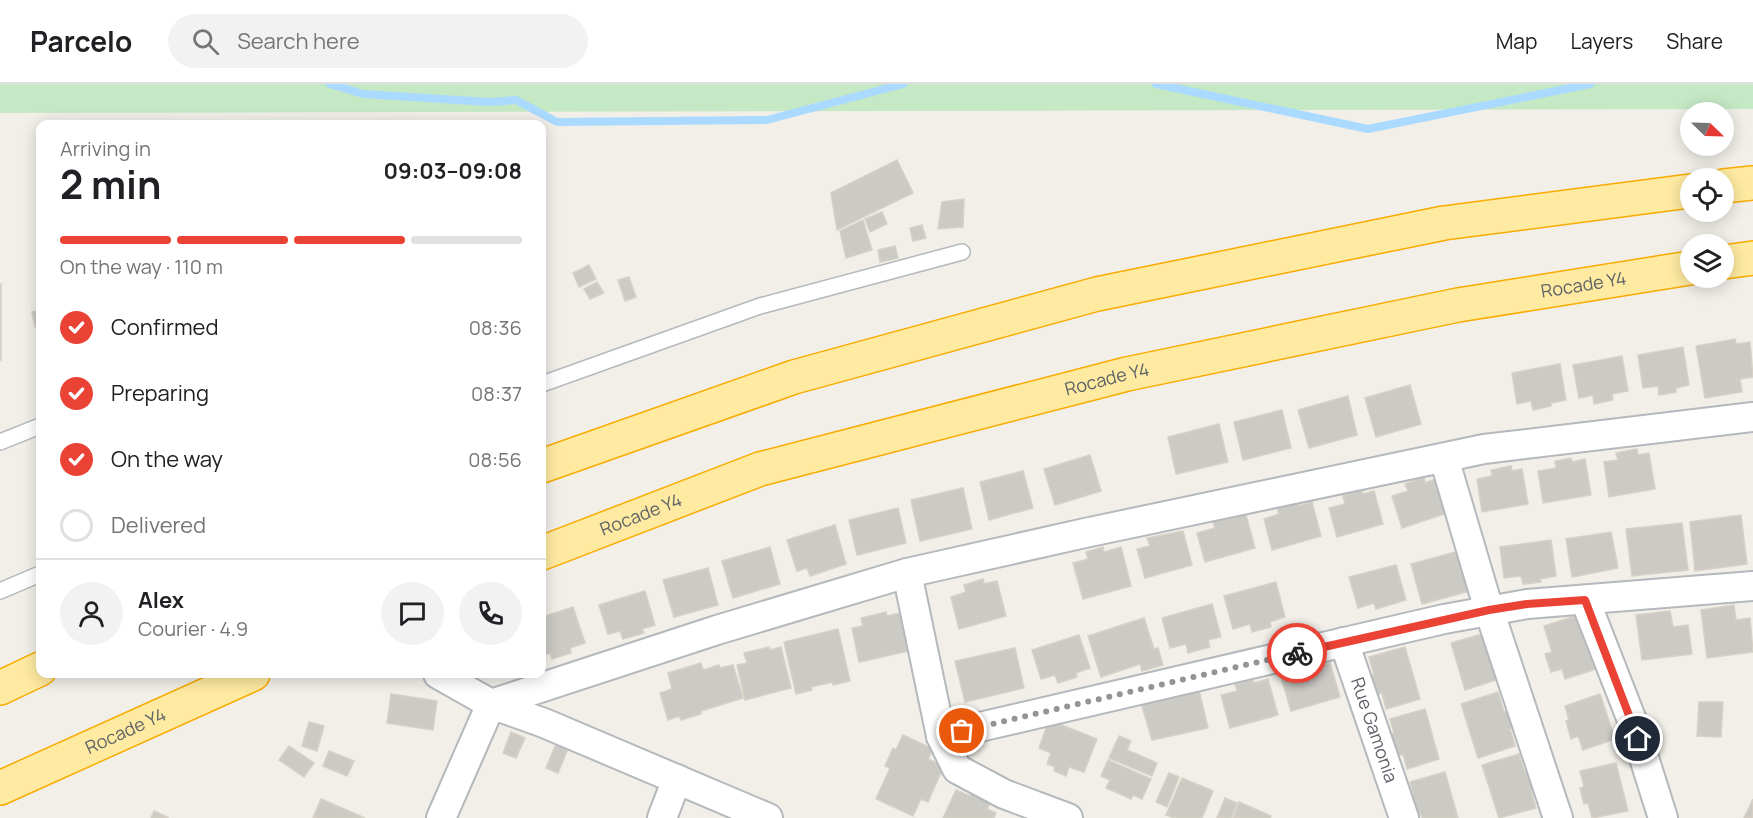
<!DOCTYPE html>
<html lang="en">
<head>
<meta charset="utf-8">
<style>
	:root { --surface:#fff; --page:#f2f2f2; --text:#202124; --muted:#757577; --line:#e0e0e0; --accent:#ea4335 }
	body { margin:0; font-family:Manrope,sans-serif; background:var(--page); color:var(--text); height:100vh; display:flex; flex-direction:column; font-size:22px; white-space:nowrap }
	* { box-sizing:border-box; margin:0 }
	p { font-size:20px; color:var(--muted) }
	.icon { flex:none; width:33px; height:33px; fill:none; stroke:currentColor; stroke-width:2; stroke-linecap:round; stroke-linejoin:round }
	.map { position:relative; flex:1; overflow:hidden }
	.sheet { position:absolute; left:36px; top:36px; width:510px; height:558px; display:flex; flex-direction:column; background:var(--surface); border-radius:12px; box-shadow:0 3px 15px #0003 }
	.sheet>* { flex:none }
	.needle { width:39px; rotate:113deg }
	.fabs { position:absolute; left:1680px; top:18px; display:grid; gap:12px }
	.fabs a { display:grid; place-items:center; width:54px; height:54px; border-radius:50%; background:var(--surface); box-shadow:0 3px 15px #0003; font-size:30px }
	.pin { position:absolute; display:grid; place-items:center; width:51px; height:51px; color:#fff; margin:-26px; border:3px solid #fff; border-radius:50%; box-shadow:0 2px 6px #0007 }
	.courier { position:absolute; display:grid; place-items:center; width:60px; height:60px; margin:-30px; border:4px solid #ea4335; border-radius:50%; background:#fff; color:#222; box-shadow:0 2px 8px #0007 }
	.summary em { font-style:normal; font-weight:700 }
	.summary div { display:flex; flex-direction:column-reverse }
	.summary { display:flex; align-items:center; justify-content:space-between; height:102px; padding:0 24px }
	h1 { font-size:39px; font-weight:700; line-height:45px }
	.bar { display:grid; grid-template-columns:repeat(4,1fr); gap:9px 6px; align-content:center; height:72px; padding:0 24px }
	.bar i { height:8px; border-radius:4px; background:var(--line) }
	.bar .active { background:var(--accent) }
	.bar p { grid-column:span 4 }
	.line { display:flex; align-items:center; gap:15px; padding:0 24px; border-top:2px solid var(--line) }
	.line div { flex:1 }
	.round { display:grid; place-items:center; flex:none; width:63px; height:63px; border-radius:32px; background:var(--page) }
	ol { padding:0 24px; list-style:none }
	li { display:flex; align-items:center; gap:18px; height:66px }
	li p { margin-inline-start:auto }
	li .icon { padding:6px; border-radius:50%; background:var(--accent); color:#fff; stroke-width:4 }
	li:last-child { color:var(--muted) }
	li i { width:33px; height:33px; border:3px solid var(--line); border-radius:50% }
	header { display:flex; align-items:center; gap:36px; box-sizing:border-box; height:84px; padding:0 30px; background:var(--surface); border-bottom:2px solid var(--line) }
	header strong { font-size:28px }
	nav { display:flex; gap:33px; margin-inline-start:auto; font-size:21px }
	.search { width:420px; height:54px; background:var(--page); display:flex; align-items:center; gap:15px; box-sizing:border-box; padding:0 21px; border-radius:33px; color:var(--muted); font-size:22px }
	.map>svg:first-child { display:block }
	.green { fill:#c5e8c5 }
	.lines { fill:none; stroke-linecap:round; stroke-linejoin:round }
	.stream { stroke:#aadaff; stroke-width:8 }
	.building { fill:#cccac5; stroke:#d6d1c6; stroke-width:1.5 }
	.service-casing { stroke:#b5b8bc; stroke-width:18 }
	.minor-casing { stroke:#b5b8bc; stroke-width:32 }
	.trunk-casing { stroke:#f9ab00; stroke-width:36 }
	.service { stroke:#fff; stroke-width:15 }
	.minor { stroke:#fff; stroke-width:28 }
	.trunk { stroke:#feeaa1; stroke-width:33 }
	.done { stroke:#929495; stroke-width:6; stroke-dasharray:0 10.8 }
	.route { stroke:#ea4335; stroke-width:8 }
	.labels { text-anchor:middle; stroke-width:6; stroke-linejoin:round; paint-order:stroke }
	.street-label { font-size:18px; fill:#5f6368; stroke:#fff }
</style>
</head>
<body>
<header>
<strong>Parcelo</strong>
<div class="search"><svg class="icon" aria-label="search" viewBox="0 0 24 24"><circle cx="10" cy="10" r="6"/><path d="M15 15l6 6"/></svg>Search here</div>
<nav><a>Map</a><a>Layers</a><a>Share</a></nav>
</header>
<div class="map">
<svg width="1753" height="734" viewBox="0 0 1753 734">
	<rect width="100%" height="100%" fill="#f1efe8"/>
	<polygon class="green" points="0,0 1753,0 1753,25 0,29"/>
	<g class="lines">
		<g class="stream">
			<polyline points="330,0 363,10 489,18 516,16 557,38 767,36 903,0"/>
			<polyline points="1156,0 1368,45 1590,0"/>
		</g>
	</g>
	<g class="building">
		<polygon points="897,76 913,109 837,146 831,109"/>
		<polygon points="964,115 963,143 938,145 942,118"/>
		<polygon points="882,128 887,140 870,148 865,135"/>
		<polygon points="863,136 872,166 846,174 840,147"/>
		<polygon points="922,141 926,154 913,157 910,144"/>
		<polygon points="895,162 898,174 880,178 878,166"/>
		<polygon points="589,181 596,195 579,203 573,189"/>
		<polygon points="629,193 636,213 625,217 618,196"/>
		<polygon points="597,198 604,209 590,215 584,205"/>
		<rect x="0" y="200" width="1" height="76"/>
		<polygon points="40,226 40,242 35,243 32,228"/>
		<polygon points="1735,255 1736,260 1750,258 1753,293 1740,295 1742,308 1705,314 1696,262"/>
		<polygon points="1683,263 1689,301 1676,304 1676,308 1659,311 1658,302 1643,304 1638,271"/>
		<polygon points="1622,272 1628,307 1612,310 1613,316 1594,320 1593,311 1579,314 1573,281"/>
		<polygon points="1560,280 1566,316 1551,319 1551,322 1533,326 1531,317 1517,320 1512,289"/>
		<polygon points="1410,301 1421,340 1376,353 1365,314"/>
		<polygon points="1348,312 1357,351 1309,364 1298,326"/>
		<polygon points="1282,326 1291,364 1243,376 1234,338"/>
		<polygon points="1219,340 1228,378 1176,390 1168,353"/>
		<polygon points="1637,365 1638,371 1649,369 1655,405 1609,413 1604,378 1618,376 1616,369"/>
		<polygon points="1090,371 1101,407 1055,421 1044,385"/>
		<polygon points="1571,374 1572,378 1585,375 1591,411 1543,419 1538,387 1556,384 1555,377"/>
		<polygon points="1511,382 1512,387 1522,385 1528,420 1482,428 1477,395 1492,392 1491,386"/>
		<polygon points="1023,387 1033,424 989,436 980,398"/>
		<polygon points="1424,393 1425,399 1436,395 1447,429 1402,444 1392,412 1408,407 1405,400"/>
		<polygon points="963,404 972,445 920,457 911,416"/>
		<polygon points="1362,406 1363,410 1374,407 1383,440 1337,453 1329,424 1345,420 1343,412"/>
		<polygon points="1297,418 1298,422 1312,418 1321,452 1272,466 1264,435 1279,430 1277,423"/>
		<polygon points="898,424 906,459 857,471 849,436"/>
		<polygon points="1246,431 1255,464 1205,478 1197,449 1215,444 1213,438"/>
		<polygon points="1741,431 1747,480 1695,487 1690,438"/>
		<polygon points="1682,439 1688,486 1632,492 1626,445"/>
		<polygon points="835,441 846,480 810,492 807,484 797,487 787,456"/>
		<polygon points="1183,447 1192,481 1145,494 1137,465 1150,462 1147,454"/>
		<polygon points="1611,448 1618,484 1572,493 1566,455"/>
		<polygon points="1551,456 1556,492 1540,495 1541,498 1523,500 1521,492 1504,494 1500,463"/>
		<polygon points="770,463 780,500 733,514 722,477"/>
		<polygon points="1103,463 1104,468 1121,463 1131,502 1083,515 1073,479 1088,475 1086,468"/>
		<polygon points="1459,467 1470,507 1422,520 1411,480"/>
		<polygon points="1396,481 1406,516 1376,525 1374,519 1358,524 1349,493"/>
		<polygon points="708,484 718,521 674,533 663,496"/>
		<polygon points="983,495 984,500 997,497 1006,532 959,545 951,513 966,508 964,501"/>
		<polygon points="1276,498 1285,533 1270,538 1271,543 1252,548 1250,540 1233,545 1224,512"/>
		<polygon points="645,507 655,541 642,545 644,549 623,555 620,547 608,550 599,521"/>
		<polygon points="1212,520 1221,553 1208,556 1210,563 1188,569 1186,560 1170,564 1162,534"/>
		<polygon points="1734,521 1736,536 1750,534 1753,568 1707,574 1701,526"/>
		<polygon points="573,523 585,559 570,564 571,569 552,575 550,569 542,572 542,533"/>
		<polygon points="1670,527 1673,543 1688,541 1692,570 1642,576 1636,531"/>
		<polygon points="886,528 887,532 901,529 909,567 859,578 852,544 863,542 861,534"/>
		<polygon points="1579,531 1596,585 1565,595 1562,585 1551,588 1545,570 1552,568 1544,542"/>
		<polygon points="1144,534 1154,565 1158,564 1163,581 1142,587 1140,580 1101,593 1088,552"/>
		<polygon points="838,545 850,597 833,601 832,598 811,603 812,606 796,610 784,558"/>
		<polygon points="1489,548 1504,581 1493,584 1496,596 1465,606 1451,559"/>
		<polygon points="1079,551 1090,584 1076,589 1077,593 1058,599 1055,591 1041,595 1032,566"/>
		<polygon points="769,563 770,566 781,563 791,604 745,616 737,581 747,579 744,569"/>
		<polygon points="1405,563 1420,615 1386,625 1382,609 1375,612 1369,592 1374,591 1369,573"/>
		<polygon points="1015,564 1024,604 965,618 955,577"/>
		<polygon points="1315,578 1316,583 1330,579 1340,613 1291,627 1282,596 1299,591 1297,584"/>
		<polygon points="701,579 703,586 719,581 720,584 733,581 743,614 701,627 701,630 681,636 679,632 668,636 660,609 672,605 668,589"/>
		<polygon points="1253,595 1254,599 1268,595 1278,631 1230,644 1221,611 1237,607 1235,600"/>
		<polygon points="1198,602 1208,644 1152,656 1141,619"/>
		<polygon points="1498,608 1504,628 1509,626 1514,643 1510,645 1515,662 1478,674 1461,620"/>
		<polygon points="391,610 437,617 433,646 387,639"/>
		<polygon points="1600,610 1615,655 1583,666 1578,652 1571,655 1566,637 1569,636 1565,622"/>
		<polygon points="1699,618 1723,618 1721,653 1697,652"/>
		<polygon points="1425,625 1439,675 1407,685 1403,670 1397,672 1391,650 1394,649 1390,635"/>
		<polygon points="1049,636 1097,655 1084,688 1069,683 1066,692 1054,687 1055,683 1047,680 1051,669 1039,664"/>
		<polygon points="309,638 324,642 317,667 302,662"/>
		<polygon points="511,648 525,654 516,674 503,669"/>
		<polygon points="903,651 933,665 928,675 944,682 928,718 921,715 913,732 876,715 890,684 885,682 893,664 896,666"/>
		<polygon points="1119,652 1131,657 1127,666 1157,679 1152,692 1109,674"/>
		<polygon points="556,660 568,665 558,689 546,684"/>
		<polygon points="289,662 314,679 304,693 279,676"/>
		<polygon points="329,667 354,677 347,692 323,682"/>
		<polygon points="1519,670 1525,689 1530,687 1535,704 1531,706 1536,724 1499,734 1482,681"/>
		<polygon points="1108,676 1151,695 1142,715 1133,711 1131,715 1106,704 1110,696 1101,692"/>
		<polygon points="1616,679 1628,727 1592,734 1588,719 1584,720 1580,704 1584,703 1580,687"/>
		<polygon points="1445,688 1458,734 1422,734 1420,729 1415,731 1410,712 1414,712 1410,698"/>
		<polygon points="1169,689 1179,693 1167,723 1156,718"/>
		<polygon points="1182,694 1213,707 1202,734 1174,734 1166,731"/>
		<polygon points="956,706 970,712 972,707 992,716 987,725 996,729 994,734 943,734"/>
		<polygon points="1225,714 1237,719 1231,734 1217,734"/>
		<polygon points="321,715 365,734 313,734"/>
		<polygon points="1753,715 1753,734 1744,734"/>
		<polygon points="1239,718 1271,732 1270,734 1233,734"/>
		<polygon points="154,727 169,734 151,734"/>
	</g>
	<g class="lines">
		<defs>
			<g id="service">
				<polyline points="542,300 760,222 962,168"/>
				<polyline points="0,358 40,342"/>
				<polyline points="0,507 40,490"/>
			</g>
			<g id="minor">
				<polyline points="1444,374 1489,526 1558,734"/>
				<polyline points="907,489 941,652 957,685 1004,710 1068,734"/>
				<polyline points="1585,516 1633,639 1663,734"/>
				<path id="s1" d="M1344 558 1404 734"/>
				<polyline points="438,590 491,620 544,639 768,734"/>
				<polyline points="941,652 1444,535 1527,520 1753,502"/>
				<polyline points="441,734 491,620 717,546 907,489 1085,449 1484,365 1753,333"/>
				<polyline points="662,734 677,695"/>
			</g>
			<g id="trunk">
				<polyline points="1724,102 1753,99"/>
				<polyline points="1724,178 1753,174"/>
				<polyline points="542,382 794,293 1097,210 1444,139 1690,107"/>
				<path id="s2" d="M542 469 760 385 1127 290 1458 221 1690 184"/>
				<polyline points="0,604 40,585"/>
				<path id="s3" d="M0 704 253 590"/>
			</g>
		</defs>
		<use href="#service" class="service-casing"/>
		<use href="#minor" class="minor-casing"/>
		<use href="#trunk" class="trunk-casing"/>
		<use href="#service" class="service"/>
		<use href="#minor" class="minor"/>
		<use href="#trunk" class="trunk"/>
	</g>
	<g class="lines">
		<polyline class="done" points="962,647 1297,569"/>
		<polyline class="route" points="1297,569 1489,526 1527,520 1585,516 1638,655"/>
	</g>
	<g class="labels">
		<g class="street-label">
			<text dy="6" stroke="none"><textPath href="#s2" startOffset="1078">Rocade Y4</textPath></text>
			<text dy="6" stroke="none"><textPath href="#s2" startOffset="592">Rocade Y4</textPath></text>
			<text dy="6" stroke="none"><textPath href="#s2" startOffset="106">Rocade Y4</textPath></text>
			<text dy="6" stroke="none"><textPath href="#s1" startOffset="93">Rue Gamonia</textPath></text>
			<text dy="6" stroke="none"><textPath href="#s3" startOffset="138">Rocade Y4</textPath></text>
		</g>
	</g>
</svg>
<div class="fabs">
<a><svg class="needle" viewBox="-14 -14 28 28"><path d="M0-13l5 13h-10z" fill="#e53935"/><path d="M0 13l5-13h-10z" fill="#757577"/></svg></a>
<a><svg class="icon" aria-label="locate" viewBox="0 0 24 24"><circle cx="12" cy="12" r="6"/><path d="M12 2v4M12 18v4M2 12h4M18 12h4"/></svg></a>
<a><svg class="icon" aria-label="layers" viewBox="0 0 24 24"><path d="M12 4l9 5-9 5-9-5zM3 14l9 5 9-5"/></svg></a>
</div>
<div class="pin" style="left:962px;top:647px;background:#ea580c"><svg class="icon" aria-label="bag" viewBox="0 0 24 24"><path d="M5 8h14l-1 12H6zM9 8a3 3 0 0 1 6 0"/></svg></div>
<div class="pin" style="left:1638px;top:655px;background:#1f2937"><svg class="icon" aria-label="home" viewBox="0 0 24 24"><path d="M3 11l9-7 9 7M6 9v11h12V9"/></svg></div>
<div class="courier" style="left:1297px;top:569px"><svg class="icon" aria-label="bike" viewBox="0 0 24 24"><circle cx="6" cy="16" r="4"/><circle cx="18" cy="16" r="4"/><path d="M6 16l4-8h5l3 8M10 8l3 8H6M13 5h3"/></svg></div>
<section class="sheet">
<div class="summary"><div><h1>2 min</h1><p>Arriving in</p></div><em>09:03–09:08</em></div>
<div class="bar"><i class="active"></i><i class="active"></i><i class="active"></i><i></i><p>On the way · 110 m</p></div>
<ol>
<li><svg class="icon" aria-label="check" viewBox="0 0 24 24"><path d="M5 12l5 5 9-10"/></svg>Confirmed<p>08:36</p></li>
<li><svg class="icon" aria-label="check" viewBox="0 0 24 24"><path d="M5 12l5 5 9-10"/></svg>Preparing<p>08:37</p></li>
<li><svg class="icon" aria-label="check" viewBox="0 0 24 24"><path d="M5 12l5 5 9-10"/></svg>On the way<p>08:56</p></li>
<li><i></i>Delivered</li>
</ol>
<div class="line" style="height:108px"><a class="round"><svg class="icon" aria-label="person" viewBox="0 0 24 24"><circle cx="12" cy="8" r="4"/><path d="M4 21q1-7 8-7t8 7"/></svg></a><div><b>Alex</b><p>Courier · 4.9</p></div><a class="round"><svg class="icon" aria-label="chat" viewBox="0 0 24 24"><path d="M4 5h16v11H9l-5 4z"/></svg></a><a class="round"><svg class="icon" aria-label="phone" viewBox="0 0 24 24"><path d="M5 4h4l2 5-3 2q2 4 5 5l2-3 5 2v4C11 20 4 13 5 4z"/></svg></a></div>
</section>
</div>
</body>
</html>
